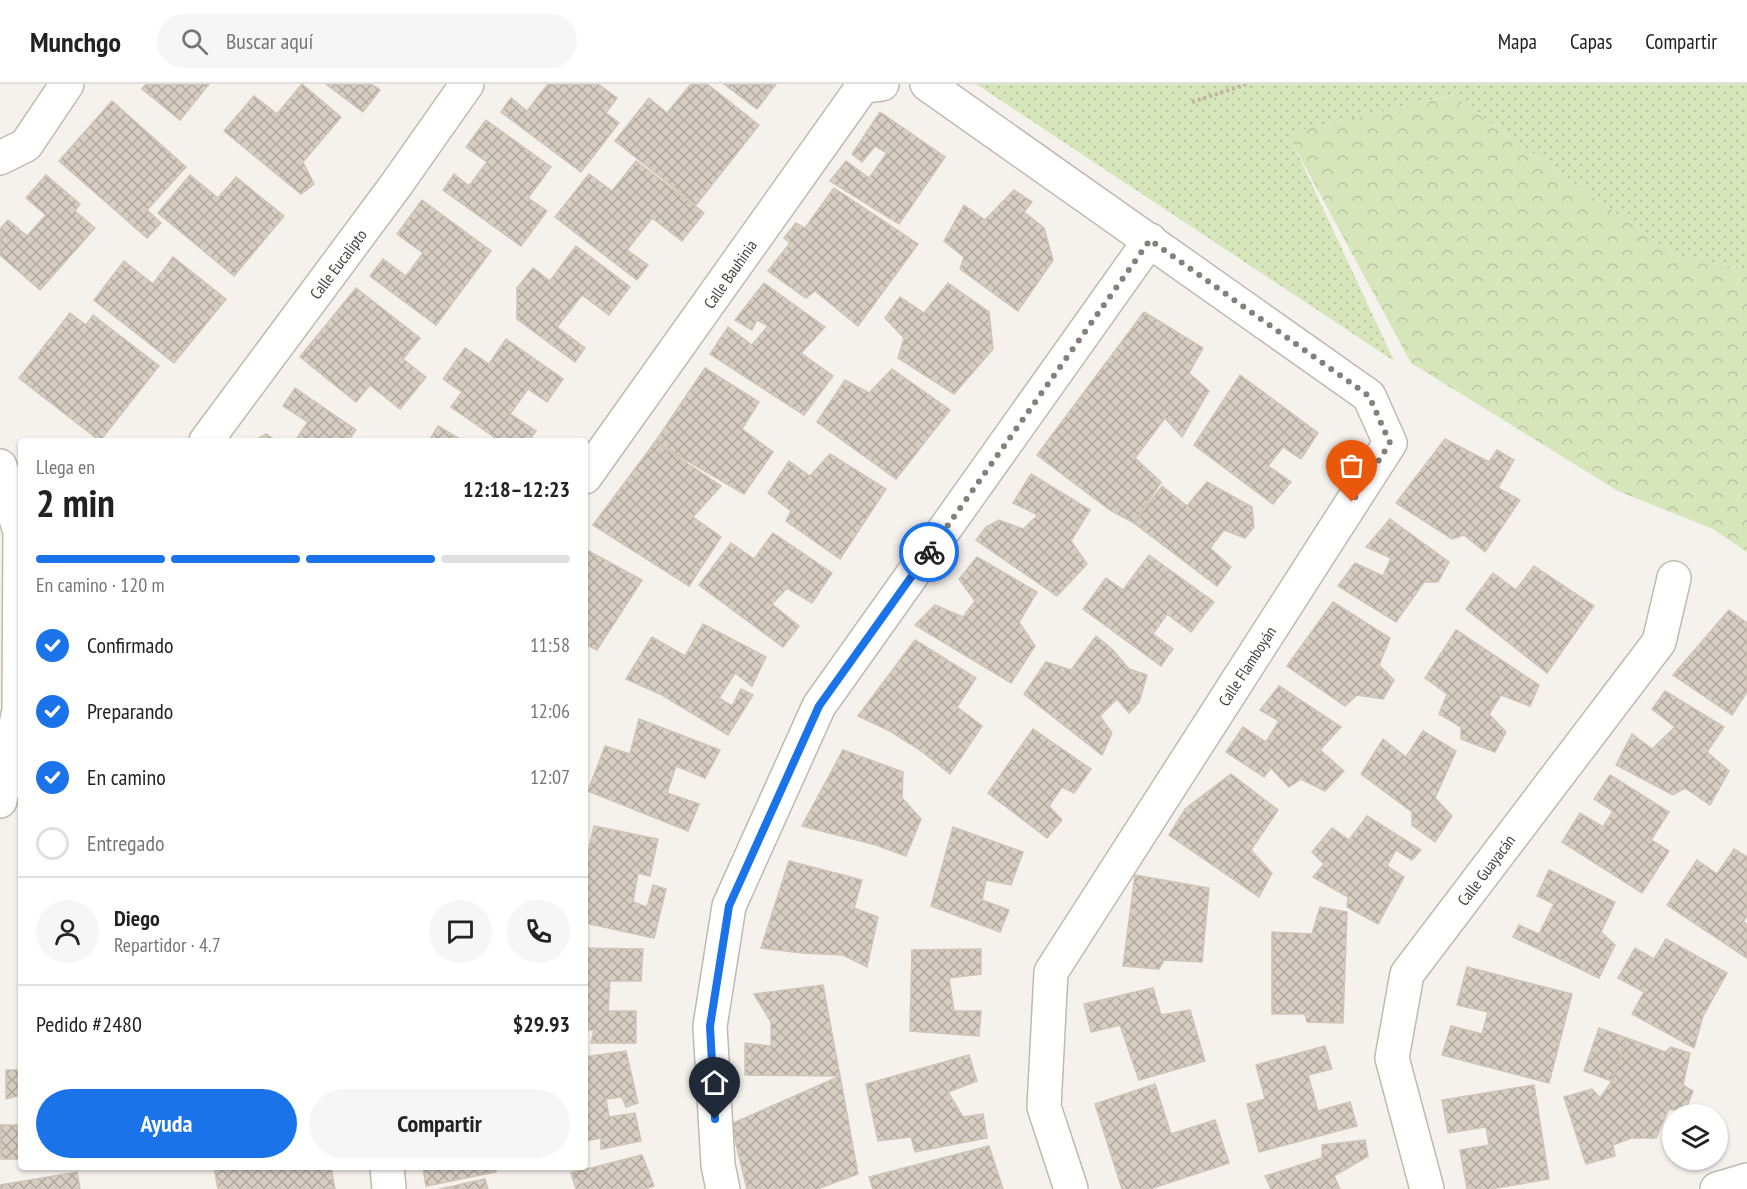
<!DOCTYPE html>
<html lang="es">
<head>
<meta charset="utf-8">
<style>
	:root { --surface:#fff; --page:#f6f6f6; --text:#222; --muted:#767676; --line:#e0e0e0; --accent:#1a73e8 }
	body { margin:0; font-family:"PT Sans Narrow",sans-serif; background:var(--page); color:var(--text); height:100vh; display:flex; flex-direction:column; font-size:22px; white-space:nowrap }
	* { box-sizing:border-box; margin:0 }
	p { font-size:20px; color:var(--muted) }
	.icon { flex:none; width:33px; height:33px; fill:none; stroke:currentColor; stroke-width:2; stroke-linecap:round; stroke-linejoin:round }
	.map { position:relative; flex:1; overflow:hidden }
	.panel { position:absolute; left:18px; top:354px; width:570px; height:732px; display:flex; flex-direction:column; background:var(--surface); border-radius:6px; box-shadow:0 2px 4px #0004 }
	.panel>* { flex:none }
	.controls { position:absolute; left:1662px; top:1020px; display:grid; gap:12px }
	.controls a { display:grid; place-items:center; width:66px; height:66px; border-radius:50%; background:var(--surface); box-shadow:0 2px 4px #0004; font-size:30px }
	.pin { position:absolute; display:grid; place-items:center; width:51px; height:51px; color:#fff; margin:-62px -26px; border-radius:50% 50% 50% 0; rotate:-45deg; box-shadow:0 0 6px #0007 }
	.pin .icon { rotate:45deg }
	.courier { position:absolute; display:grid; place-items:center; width:60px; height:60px; margin:-30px; border:4px solid #1a73e8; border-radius:50%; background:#fff; color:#222; box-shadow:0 2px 8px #0007 }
	.headline em { font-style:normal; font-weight:800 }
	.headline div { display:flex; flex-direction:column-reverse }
	.headline { display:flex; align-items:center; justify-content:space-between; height:102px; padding:0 18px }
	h1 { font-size:39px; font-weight:800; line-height:45px }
	.bar { display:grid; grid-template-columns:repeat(4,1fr); gap:9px 6px; align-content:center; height:72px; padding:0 18px }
	.bar i { height:8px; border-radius:4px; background:var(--line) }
	.bar .selected { background:var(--accent) }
	.bar p { grid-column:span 4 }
	.line { display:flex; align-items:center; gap:15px; padding:0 18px; border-top:2px solid var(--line) }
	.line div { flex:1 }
	.round { display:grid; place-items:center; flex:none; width:63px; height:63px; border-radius:32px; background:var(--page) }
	ol { padding:0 18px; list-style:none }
	li { display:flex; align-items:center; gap:18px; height:66px }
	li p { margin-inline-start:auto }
	li .icon { padding:6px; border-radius:50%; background:var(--accent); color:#fff; stroke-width:4 }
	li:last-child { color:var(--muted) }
	li i { width:33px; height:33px; border:3px solid var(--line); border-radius:50% }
	.cta { display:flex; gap:12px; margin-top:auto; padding:12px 18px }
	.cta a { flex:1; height:69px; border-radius:36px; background:var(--accent); color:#fff; font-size:24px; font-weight:800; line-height:69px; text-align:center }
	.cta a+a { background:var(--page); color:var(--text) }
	header { display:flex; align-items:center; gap:36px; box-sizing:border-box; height:84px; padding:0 30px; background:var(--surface); border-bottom:2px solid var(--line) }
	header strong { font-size:28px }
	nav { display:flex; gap:33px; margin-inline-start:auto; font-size:21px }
	.search { width:420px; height:54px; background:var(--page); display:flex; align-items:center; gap:15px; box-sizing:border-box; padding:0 21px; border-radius:33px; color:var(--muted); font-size:22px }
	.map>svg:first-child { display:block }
	.forest { fill:url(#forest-crowns) }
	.park { fill:url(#park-dots) }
	.building { fill:url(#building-cross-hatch); stroke:#d0c4b7; stroke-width:1.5 }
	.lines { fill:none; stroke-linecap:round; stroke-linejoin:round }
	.minor-casing { stroke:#c0b9b0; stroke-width:36 }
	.path { stroke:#c1b3a2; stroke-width:4; stroke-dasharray:3 3; stroke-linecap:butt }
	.minor { stroke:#fff; stroke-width:33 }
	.done { stroke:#858079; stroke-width:6; stroke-dasharray:0 10.8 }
	.route { stroke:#1a73e8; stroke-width:8 }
	.labels { text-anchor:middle; stroke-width:5; stroke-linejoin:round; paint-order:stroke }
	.street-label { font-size:16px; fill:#49423b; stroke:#fff }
</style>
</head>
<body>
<header>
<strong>Munchgo</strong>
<div class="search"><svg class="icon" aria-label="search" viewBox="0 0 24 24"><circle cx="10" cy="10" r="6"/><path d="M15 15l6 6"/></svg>Buscar aquí</div>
<nav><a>Mapa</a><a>Capas</a><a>Compartir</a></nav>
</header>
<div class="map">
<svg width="1747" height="1105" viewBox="0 0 1747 1105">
	<defs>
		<pattern id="forest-crowns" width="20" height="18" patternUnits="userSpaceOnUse" patternTransform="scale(1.5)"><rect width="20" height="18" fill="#d6e5ba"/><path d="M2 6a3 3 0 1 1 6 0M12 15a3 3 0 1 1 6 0" fill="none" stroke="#b9c6a1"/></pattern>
		<pattern id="park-dots" width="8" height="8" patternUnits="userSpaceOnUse" patternTransform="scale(1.5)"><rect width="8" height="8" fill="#d6e5ba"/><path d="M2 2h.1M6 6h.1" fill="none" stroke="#b9c6a1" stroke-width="1.8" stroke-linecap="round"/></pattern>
		<pattern id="building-cross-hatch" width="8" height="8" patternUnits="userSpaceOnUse" patternTransform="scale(1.5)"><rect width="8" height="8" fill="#d6cdc3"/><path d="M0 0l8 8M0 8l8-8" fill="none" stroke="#b0a8a0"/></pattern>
	</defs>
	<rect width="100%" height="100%" fill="#f5f2ed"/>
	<polygon class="forest" points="1452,11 1676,172 1747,185 1747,468 1713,445 1618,407 1411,279 1287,49"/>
	<polygon class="park" points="976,0 1747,0 1747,185 1676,172 1452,11 1288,49 1394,277"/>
	<g class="building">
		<polygon points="146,0 209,0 180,36 142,5"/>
		<polygon points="302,0 341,33 303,78 314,100 301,110 224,47 254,12 277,30"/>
		<polygon points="326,0 371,0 380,6 363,28"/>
		<polygon points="548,0 598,0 617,14 606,29 619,39 581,88 501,28 511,14 527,27"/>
		<polygon points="691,0 707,0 759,41 696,121 615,57 649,14 667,29"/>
		<polygon points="724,0 776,0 757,25"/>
		<polygon points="112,17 186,83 147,126 161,139 147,154 59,77"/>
		<polygon points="880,28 945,73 899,140 830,97 846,77 869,94 887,69 875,62 862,78 852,70"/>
		<polygon points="486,36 551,83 528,114 547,127 521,162 443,106 454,90 469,102 487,78 466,63"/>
		<polygon points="636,77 704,129 682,157 652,134 627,166 648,181 637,196 555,133 589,90 612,107"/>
		<polygon points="46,91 80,120 75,127 95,144 40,206 0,171 0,145 8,136 27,152 46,131 26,114"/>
		<polygon points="190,91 218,114 236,93 284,132 234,192 158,129"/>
		<polygon points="834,104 918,160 858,242 815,207 806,214 768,187 790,159 784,154 796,139 805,144"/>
		<polygon points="1014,106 1032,118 1024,128 1044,144 1053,176 1018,227 960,185 964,173 944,157 964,121 985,136"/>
		<polygon points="422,116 491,167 436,241 370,192 383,175 406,192 423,169 397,150"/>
		<polygon points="576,162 630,203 609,231 582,211 557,243 585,264 575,278 517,235 517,204 533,184 550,197"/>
		<polygon points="173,173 226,215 174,279 94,216 124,177 153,200"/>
		<polygon points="764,199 825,243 801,269 833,292 804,331 710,270 728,243 752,261 768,242 757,236 752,246 735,236"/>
		<polygon points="948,199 989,228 993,265 954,310 898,274 904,254 885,234 900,213 924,229"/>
		<polygon points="356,204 420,254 403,275 426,293 400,325 370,301 356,318 300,273"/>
		<polygon points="1144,228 1203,264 1189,289 1209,307 1182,353 1165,334 1135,374 1161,398 1134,439 1110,426 1037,371"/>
		<polygon points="70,229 86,241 93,231 159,282 100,357 19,294"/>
		<polygon points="506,255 563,295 547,318 528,305 510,330 536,347 529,357 500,357 451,323 462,308 443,295 465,264 489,280"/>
		<polygon points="705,284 759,318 742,345 773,368 744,410 655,358"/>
		<polygon points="892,285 950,326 896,395 817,338 845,296 869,309"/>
		<polygon points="1240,291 1318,349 1301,375 1283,363 1268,382 1291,398 1273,420 1194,361"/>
		<polygon points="295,304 356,346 348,357 295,357 308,338 283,322"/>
		<polygon points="438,342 463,357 429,357"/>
		<polygon points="266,350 277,357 254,357"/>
		<polygon points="1445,355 1489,378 1497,366 1514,376 1498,404 1520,416 1485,468 1464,451 1452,455 1396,419"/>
		<polygon points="655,358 721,402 693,433 721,453 689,502 593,441"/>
		<polygon points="830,370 886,405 840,475 786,437 791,427 768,409 789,377 810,392"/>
		<polygon points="1031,390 1090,426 1071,457 1087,480 1057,512 976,456 986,443 999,436 1023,445 1038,431 1013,419"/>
		<polygon points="1207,398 1252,423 1254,443 1245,454 1224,446 1210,464 1231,483 1217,502 1134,439 1162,402 1187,422"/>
		<polygon points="1390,435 1449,478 1438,498 1424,498 1396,538 1338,502 1355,479 1383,492 1391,474 1366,463"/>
		<polygon points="773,449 832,489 812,519 787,504 772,520 799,542 783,563 699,501 731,459 754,475"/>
		<polygon points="585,465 642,496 597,566 585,560"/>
		<polygon points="1149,471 1214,518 1191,548 1167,530 1153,550 1173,565 1161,582 1083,525 1106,494 1123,506"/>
		<polygon points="977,473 1037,508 1019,538 1035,562 1011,599 915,541 935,521 963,533 975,517 959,495"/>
		<polygon points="1534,482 1594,522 1547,589 1466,525 1493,489 1516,506"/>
		<polygon points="1333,518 1390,554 1379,581 1394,596 1383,615 1357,611 1345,622 1287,582"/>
		<polygon points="1729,526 1747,539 1747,608 1732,631 1673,591"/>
		<polygon points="703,540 766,573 752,602 735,589 719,614 732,622 741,605 753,611 728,651 662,611 626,595 652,553 685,572"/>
		<polygon points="1456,546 1539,601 1530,622 1501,611 1489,630 1506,648 1495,668 1461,655 1461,643 1439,630 1447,610 1425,594"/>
		<polygon points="1096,552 1112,565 1129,585 1147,591 1139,618 1129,629 1117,615 1100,632 1112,649 1102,671 1024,610 1046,578 1071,586"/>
		<polygon points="915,556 976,594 957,623 982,642 950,690 920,666 890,647 858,632"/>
		<polygon points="1279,602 1341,643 1320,666 1344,687 1325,707 1301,695 1289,703 1271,684 1264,693 1226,668 1243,643 1266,658 1279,637 1260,626"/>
		<polygon points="1665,607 1724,643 1707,668 1729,687 1710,721 1685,704 1673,711 1616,681 1632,650 1652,665 1675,643 1652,625"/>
		<polygon points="639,635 720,666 705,694 676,682 667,709 699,720 688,747 588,707 605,662 630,670"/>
		<polygon points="1033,645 1091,685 1074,709 1062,703 1049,722 1062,736 1047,754 988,709"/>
		<polygon points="1423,647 1456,667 1435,714 1452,732 1435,758 1412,741 1412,728 1361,690 1383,655 1406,673"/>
		<polygon points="843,666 903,688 902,714 921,735 906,772 876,761 802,742"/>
		<polygon points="1231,690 1278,726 1251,766 1272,789 1259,813 1169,751 1185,725"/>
		<polygon points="1610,691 1669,728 1651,756 1669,767 1642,809 1562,758 1580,729 1603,743 1613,727 1594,715"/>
		<polygon points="1367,732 1421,766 1412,776 1396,766 1387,782 1404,793 1378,840 1347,823 1348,813 1313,793 1324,780 1312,768 1332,744 1349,756"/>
		<polygon points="594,742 658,755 650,792 638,789 633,818 647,823 653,801 666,805 654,854 585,839 585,783"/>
		<polygon points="953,743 1023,768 1011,801 986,796 982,816 1009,826 1000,848 931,822"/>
		<polygon points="1734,765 1747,773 1747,832 1743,838 1747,840 1747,874 1667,821 1697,776 1717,790"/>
		<polygon points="789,777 862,796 854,824 878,833 867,883 843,871 802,869 761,864"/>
		<polygon points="1549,786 1615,818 1601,848 1615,861 1599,894 1513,853 1519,841 1539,850 1554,820 1537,812"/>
		<polygon points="1135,791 1209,804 1202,878 1164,876 1159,885 1123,882"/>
		<polygon points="1320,823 1347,828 1343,939 1307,938 1305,930 1272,930 1272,848 1312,850"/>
		<polygon points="1666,855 1727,889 1703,932 1694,964 1632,930 1644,908 1618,894 1635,864 1654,875"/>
		<polygon points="585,864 643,865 641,897 610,897 608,927 636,927 636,959 591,959 594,946 585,946"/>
		<polygon points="981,865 981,890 949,894 954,927 981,927 979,952 910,947 912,866"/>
		<polygon points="1467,883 1572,910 1549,999 1442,971 1451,942 1482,950 1488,928 1457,921"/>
		<polygon points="823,901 840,992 745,991 745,959 771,962 771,938 754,910"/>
		<polygon points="1153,904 1161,931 1190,926 1205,977 1139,996 1120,941 1091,948 1084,920"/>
		<polygon points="1599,944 1627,954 1612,997 1584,987"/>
		<polygon points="1627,954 1665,968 1671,963 1690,969 1683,1001 1693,1007 1685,1028 1669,1025 1656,1054 1631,1054 1613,1061 1615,1072 1586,1080 1564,1013 1592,1005 1600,1014 1612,997"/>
		<polygon points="1325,962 1332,985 1308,991 1318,1027 1350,1018 1357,1042 1259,1068 1247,1020 1265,1015 1256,981"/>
		<polygon points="626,967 638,1019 626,1023 622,1013 606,1015 609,1033 635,1029 641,1057 601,1065 601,1054 585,1057 585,973"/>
		<polygon points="969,971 977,997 948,1008 963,1033 983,1030 987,1054 915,1068 911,1053 878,1057 866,1000"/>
		<polygon points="6,986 21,986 21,1011 6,1015"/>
		<polygon points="840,992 858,1090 817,1105 747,1105 731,1040"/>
		<polygon points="1155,1000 1171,1050 1215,1036 1229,1079 1150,1105 1122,1105 1095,1020"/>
		<polygon points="1534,1001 1549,1095 1490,1105 1467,1105 1460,1066 1489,1061 1486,1043 1448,1049 1442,1016"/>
		<polygon points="0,1041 21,1041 21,1075 1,1075"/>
		<polygon points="1365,1056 1368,1072 1334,1092 1340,1105 1271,1105 1265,1092 1322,1074 1322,1061"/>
		<polygon points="989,1062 1003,1105 873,1105 869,1093"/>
		<polygon points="642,1071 654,1102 645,1105 576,1105 571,1089"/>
		<polygon points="214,1083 331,1083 335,1105 218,1105"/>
		<polygon points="423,1083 495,1083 496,1088 426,1102"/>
		<polygon points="77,1088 80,1105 0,1105 0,1101"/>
		<polygon points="485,1095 488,1105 440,1105"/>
	</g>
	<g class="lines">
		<defs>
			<g id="minor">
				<polyline points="927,0 1369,312 1390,359 1051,888 1044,1023 1071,1105"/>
				<polyline points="0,74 26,61 67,0"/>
				<polyline points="206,357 396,101 467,0"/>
				<polyline points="0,382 20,448 19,626 0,717"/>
				<polyline points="585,393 863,2 882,0"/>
				<polyline points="387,1083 389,1105"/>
				<polyline points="723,1105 718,1081 710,942 729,822 819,622 1150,156"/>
				<polyline points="1427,1105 1392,974 1407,890 1659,558 1674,494"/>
				<polyline points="1717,1105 1747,1096"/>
			</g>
		</defs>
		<use href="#minor" class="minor-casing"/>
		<polyline class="path" points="1192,18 1247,0"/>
		<use href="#minor" class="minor"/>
	</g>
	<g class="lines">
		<polyline class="done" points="929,468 1150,156 1369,312 1390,359 1352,418"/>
		<polyline class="route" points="715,1035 710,942 729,822 819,622 929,468"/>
	</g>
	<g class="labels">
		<g class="street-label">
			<text transform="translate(338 180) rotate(-53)" y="6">Calle Eucalipto</text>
			<text transform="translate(730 190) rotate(-55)" y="6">Calle Bauhinia</text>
			<text transform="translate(1247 582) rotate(-57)" y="6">Calle Flamboyán</text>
			<text transform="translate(1486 786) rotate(-53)" y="6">Calle Guayacán</text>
		</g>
	</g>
</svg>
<div class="controls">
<a><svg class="icon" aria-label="layers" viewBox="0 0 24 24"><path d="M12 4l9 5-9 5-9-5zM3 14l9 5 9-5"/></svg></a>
</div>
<div class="pin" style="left:1352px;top:418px;background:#ea580c"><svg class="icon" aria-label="bag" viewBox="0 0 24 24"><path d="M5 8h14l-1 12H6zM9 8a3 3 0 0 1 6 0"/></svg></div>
<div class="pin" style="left:715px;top:1035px;background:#1f2937"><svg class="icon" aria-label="home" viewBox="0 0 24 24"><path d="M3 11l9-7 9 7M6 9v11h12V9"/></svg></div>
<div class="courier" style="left:929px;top:468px"><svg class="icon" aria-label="bike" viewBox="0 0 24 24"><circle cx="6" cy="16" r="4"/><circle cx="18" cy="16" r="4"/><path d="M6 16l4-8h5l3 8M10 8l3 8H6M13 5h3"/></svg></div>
<section class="panel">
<div class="headline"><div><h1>2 min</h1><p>Llega en</p></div><em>12:18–12:23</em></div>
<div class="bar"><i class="selected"></i><i class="selected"></i><i class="selected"></i><i></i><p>En camino · 120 m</p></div>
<ol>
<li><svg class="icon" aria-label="check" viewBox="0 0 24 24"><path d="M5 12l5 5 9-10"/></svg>Confirmado<p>11:58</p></li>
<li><svg class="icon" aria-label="check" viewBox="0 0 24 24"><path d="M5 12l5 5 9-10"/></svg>Preparando<p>12:06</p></li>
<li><svg class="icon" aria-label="check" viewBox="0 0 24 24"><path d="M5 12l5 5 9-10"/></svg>En camino<p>12:07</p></li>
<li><i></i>Entregado</li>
</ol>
<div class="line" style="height:108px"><a class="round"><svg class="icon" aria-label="person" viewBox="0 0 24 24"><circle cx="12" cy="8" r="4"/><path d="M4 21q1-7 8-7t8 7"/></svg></a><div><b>Diego</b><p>Repartidor · 4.7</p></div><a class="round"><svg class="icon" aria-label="chat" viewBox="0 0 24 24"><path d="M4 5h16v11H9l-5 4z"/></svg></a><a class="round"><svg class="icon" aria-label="phone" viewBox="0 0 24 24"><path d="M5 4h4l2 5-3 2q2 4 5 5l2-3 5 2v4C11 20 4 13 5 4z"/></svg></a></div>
<div class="line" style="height:78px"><div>Pedido #2480</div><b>$29.93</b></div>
<div class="cta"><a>Ayuda</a><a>Compartir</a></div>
</section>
</div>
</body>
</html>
